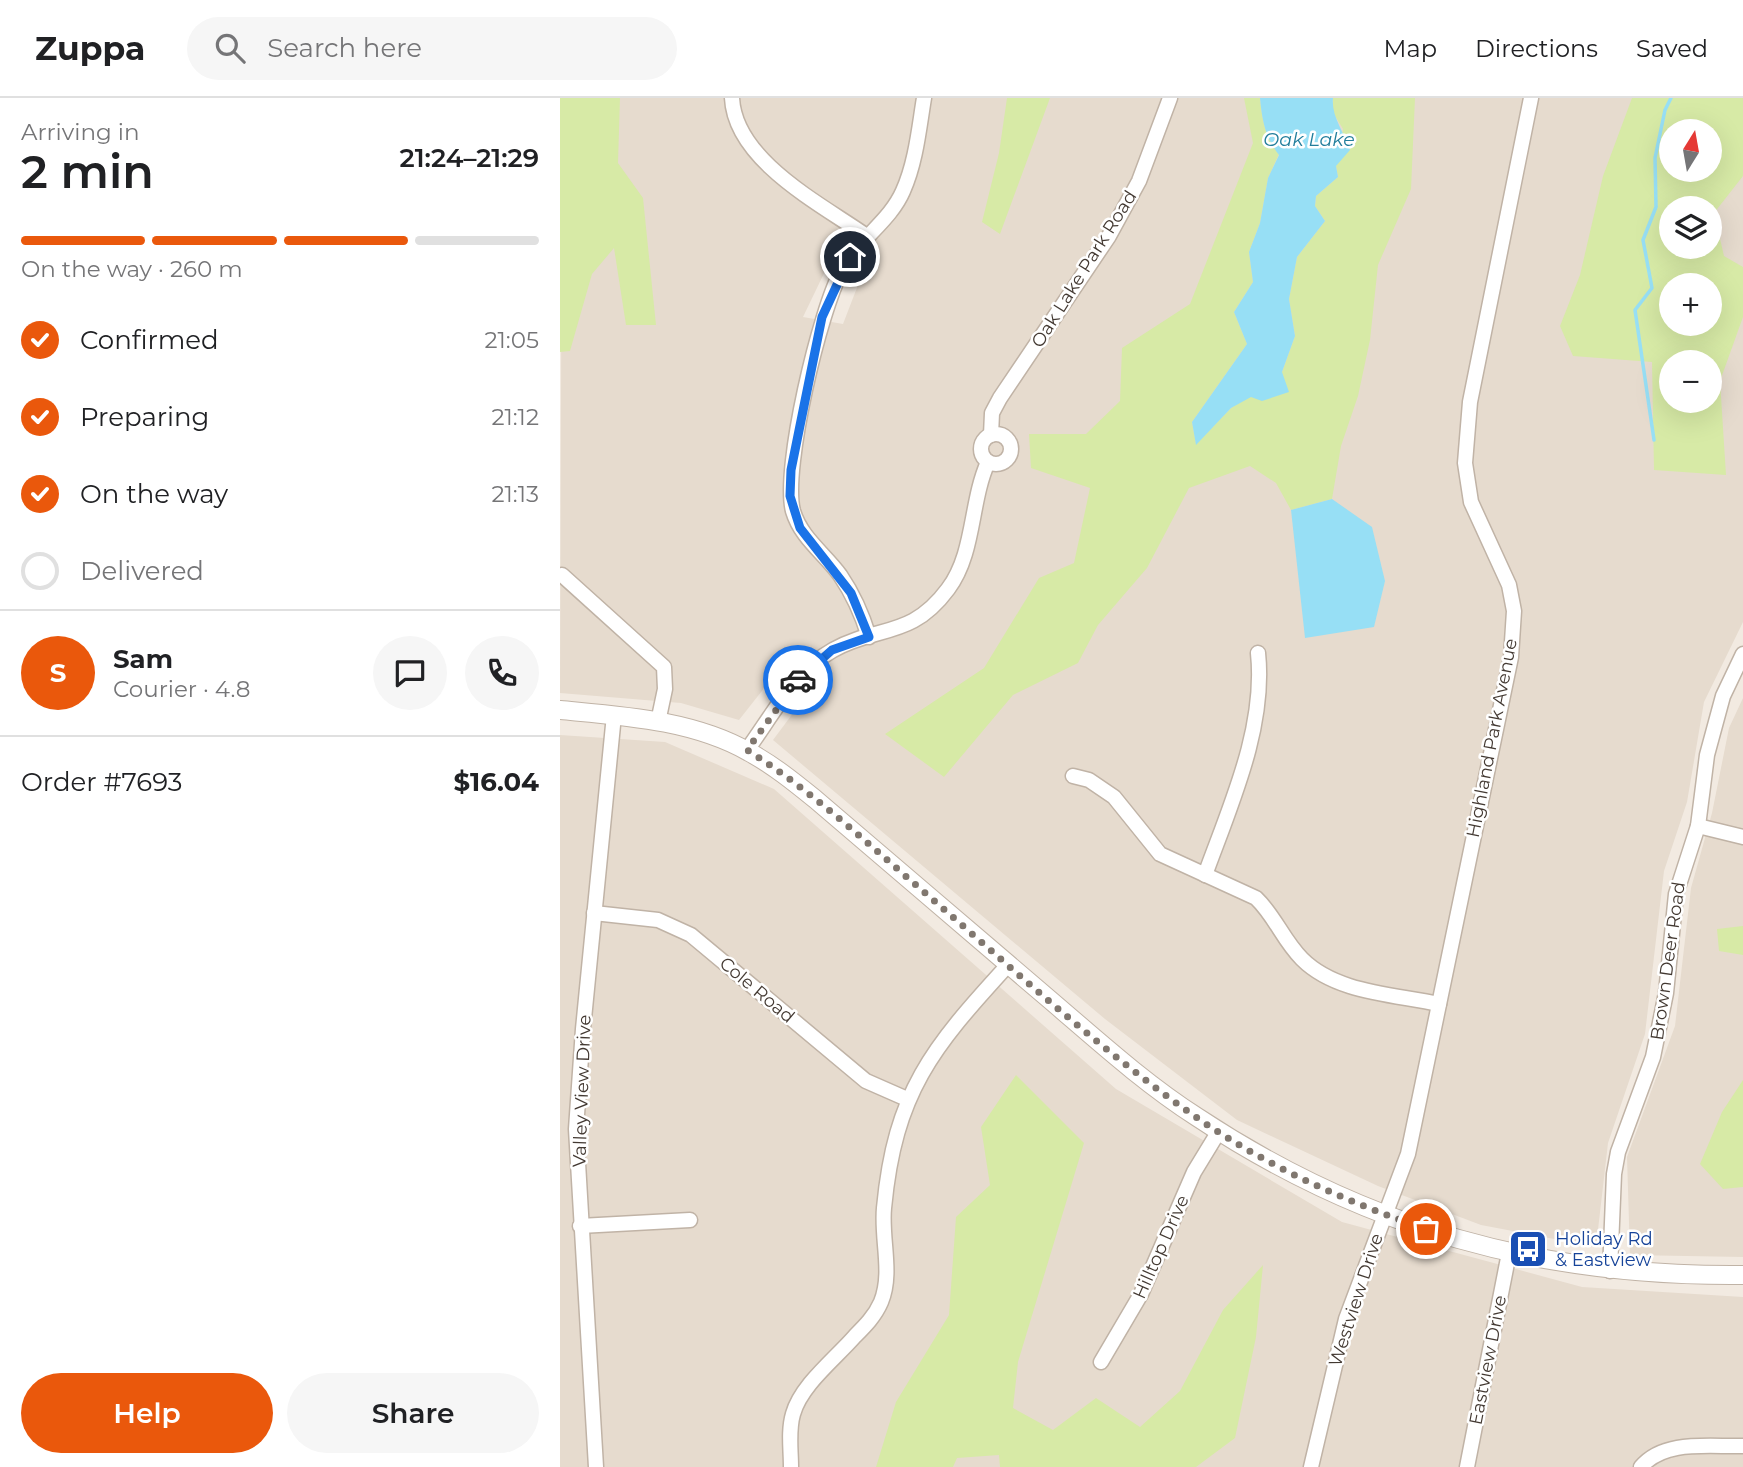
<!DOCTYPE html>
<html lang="en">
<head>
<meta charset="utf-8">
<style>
	:root { --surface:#fff; --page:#f6f6f6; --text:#202124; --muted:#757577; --line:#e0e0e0; --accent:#ea580c }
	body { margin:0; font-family:Montserrat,sans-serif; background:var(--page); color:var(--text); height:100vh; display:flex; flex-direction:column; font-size:26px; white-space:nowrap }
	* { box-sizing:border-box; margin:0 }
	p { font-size:23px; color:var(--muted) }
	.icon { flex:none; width:38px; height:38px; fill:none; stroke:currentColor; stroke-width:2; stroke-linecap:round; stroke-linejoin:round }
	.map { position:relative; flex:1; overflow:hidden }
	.details { display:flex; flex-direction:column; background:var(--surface); width:560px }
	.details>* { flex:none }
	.needle { width:46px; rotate:11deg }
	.fabs { position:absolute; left:1099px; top:21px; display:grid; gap:14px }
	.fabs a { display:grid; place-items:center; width:63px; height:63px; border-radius:50%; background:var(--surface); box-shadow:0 7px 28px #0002; font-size:35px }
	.pin { position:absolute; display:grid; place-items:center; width:60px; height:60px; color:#fff; margin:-30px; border:4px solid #fff; border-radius:50%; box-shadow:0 2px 7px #0007 }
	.courier { position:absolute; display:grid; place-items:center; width:70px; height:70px; margin:-35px; border:5px solid #1a73e8; border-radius:50%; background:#fff; color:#222; box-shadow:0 2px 9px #0007 }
	.headline em { font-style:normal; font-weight:600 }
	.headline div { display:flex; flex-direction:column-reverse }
	.headline { display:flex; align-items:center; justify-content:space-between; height:119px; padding:0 21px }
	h1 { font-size:46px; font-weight:600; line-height:52px }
	.bar { display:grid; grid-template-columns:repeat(4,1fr); gap:10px 7px; align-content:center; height:84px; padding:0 21px }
	.bar i { height:9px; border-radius:5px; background:var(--line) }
	.bar .selected { background:var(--accent) }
	.bar p { grid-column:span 4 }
	.line { display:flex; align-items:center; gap:18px; padding:0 21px; border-top:2px solid var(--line) }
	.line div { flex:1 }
	.round { display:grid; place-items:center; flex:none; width:74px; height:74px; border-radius:37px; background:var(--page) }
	ol { padding:0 21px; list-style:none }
	li { display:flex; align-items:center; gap:21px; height:77px }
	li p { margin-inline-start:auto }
	li .icon { padding:7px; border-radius:50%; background:var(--accent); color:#fff; stroke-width:4 }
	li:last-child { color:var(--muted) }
	li i { width:38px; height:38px; border:4px solid var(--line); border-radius:50% }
	.cta { display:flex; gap:14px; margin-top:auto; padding:14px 21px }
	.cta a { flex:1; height:80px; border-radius:42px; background:var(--accent); color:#fff; font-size:28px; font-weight:600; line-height:80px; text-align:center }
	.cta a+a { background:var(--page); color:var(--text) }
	header { display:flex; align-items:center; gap:42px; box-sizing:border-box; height:98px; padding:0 35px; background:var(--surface); border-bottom:2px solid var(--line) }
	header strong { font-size:33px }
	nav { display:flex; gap:38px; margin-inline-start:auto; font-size:24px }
	.search { width:490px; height:63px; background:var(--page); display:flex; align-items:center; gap:18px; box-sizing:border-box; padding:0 24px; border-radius:38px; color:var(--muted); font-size:26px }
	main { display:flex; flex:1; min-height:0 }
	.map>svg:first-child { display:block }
	.residential { fill:#e6dbce; fill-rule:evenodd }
	.green { fill:#d7eaa6; fill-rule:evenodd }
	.water { fill:#97dff5 }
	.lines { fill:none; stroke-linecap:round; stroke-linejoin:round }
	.stream { stroke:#97dff5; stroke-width:3.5 }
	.minor-casing { stroke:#c0b3a6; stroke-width:17 }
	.tertiary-casing { stroke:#c0b3a6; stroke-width:20 }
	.minor { stroke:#fff; stroke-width:14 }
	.tertiary { stroke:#fff; stroke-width:18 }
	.done { stroke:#80776f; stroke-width:7; stroke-dasharray:0 12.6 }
	.route { stroke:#1a73e8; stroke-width:9 }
	.labels { text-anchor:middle; stroke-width:5; stroke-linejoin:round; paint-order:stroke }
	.street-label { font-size:18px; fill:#433932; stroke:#fff }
	.transit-label { font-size:18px; fill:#164399; stroke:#fff; text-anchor:start }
	.water-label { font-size:19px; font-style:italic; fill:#227e9c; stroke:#fff }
</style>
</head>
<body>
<header>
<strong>Zuppa</strong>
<div class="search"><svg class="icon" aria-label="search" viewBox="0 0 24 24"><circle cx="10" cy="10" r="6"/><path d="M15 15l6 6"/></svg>Search here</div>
<nav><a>Map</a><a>Directions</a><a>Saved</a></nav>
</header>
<main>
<section class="details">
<div class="headline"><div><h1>2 min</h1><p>Arriving in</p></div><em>21:24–21:29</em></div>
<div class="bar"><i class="selected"></i><i class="selected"></i><i class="selected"></i><i></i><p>On the way · 260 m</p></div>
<ol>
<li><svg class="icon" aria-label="check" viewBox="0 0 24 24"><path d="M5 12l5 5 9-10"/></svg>Confirmed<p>21:05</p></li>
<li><svg class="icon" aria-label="check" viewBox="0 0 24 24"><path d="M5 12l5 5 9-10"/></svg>Preparing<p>21:12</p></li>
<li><svg class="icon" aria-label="check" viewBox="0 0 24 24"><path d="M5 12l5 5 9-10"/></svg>On the way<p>21:13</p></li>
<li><i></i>Delivered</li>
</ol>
<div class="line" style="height:126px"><b class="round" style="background:var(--accent);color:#fff">S</b><div><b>Sam</b><p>Courier · 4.8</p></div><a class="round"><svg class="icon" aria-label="chat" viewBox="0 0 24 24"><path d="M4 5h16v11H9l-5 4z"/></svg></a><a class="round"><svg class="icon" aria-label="phone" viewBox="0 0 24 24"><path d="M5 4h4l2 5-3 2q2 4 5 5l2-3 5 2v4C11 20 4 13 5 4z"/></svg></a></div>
<div class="line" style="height:91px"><div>Order #7693</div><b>$16.04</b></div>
<div class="cta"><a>Help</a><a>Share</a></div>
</section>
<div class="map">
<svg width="1183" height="1369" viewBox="0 0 1183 1369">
	<rect width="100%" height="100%" fill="#f2eae1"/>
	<g class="residential">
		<path d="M2 0H1183V524L1144 604 1127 704 1104 773 1085 936 1048 1045 1036 1149 921 1127 818 1088 677 1022 545 921 213 642 263 575 235 551 179 622 121 605 0 595ZM1111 33H1150V72H1111ZM1111 110H1150V149H1111ZM268 167 303 174 283 226 243 219ZM1111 187H1150V226H1111ZM1111 264H1150V303H1111Z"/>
		<polygon points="1183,600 1183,1159 1070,1157 1067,1059 1115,928 1131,790 1152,715 1169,630"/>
		<polygon points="0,637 105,644 214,691 556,991 782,1124 1022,1189 1183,1199 1183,1369 0,1369"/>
	</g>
	<g class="green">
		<polygon points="0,0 60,0 58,65 83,100 96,227 66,227 54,150 32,176 10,253 0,254"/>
		<polygon points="447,0 490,0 440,136 422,124 439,55"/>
		<path d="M684 0H700C702 21 705 39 719 56L708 80 700 125 689 154 693 184 674 214 687 246 632 324 636 346 671 310 722 274 735 238 729 201 737 159 765 123 755 108 756 98 778 79 776 68 783 31 772 13 773 0H855L851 91 818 167 810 242 798 298 781 348 772 401 731 412 716 385 690 368 629 390 587 470 538 527 518 565 453 597 384 679 325 636 424 570 479 480 514 465 530 390 471 370 469 336H526L560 303 562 250 630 206 693 45Z"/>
		<path d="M1072 0H1183V78L1154 115 1164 158 1183 169V219L1160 283 1166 377 1094 372 1092 264 1013 258 1000 228 1020 177 1043 78ZM1111 33H1150V72H1111ZM1111 110H1150V149H1111ZM1150 187V226H1111V187ZM1150 264V303H1111V264Z"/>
		<polygon points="1183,828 1183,857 1159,853 1157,831"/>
		<polygon points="456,977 524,1045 458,1264 453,1310 493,1332 536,1300 580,1329 620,1293 663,1212 703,1167 696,1239 675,1340 636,1369 440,1369 439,1357 397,1360 393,1369 316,1369 336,1304 389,1217 396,1119 430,1087 421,1029"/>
		<polygon points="1183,982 1183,1089 1163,1091 1140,1066 1162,1014"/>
	</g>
	<g class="water">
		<path d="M700 0H773C771 18 784 34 790 52L776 68 778 79 756 98 755 108 765 123 737 159 729 201 735 238 722 274 729 294 702 303 691 299 671 310 636 347 632 324 687 246 674 214 693 184 689 154 700 125 708 80 719 57C705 39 702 22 700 0Z"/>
		<polygon points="772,401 812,429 825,483 814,529 745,540 731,412"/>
	</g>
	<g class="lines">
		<polyline class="stream" points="1094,342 1075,212 1092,190 1083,142 1096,109 1095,60 1105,12 1111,0"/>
		<defs>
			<g id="minor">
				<path d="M172 0C175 62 259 105 305 137"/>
				<circle cx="436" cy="351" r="15"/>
				<polyline points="431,337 432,315 440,300 549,138 579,83 610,0"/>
				<polyline points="2,477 104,569 105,591 98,624"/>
				<path d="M309 539C302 516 293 496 280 477 264 455 241 440 233 413 222 371 260 211 282 172 300 140 330 123 343 93 356 64 359 30 364 0"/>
				<path d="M187 652C212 618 235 573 273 552 318 527 351 541 388 491 415 455 410 404 428 364"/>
				<path d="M513 678 529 682 554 699 600 756 696 800C715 818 723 842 742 861 776 895 833 896 879 906"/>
				<polyline points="1138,728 1183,739"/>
				<path d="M645 777C670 708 706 630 698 555"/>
				<polyline points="34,815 98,822 131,837 306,983 347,1001"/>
				<polyline points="20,1128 130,1122"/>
				<polyline points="1050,1173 1054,1076 1058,1054 1093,959 1106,895 1116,796 1138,728 1147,657 1163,598 1183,556"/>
				<polyline points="541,1264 581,1196 634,1074 659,1033"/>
				<polyline points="36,1369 16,1031 23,931 54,617"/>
				<path d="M231 1369C231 1352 228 1333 233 1316 241 1287 275 1261 295 1238 305 1228 315 1218 321 1204 333 1175 321 1141 324 1110 335 994 372 950 448 867"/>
				<polyline points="751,1369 786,1221 848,1056 951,559 954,513 949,487 911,404 905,365 910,304 971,0"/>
				<polyline points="907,1369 949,1155"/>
				<path d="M1081 1369C1104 1341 1150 1349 1183 1348"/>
			</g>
			<path id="tertiary" d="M0 612C63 618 133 622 189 654 213 667 234 684 255 701 333 767 411 835 489 901 537 942 584 985 637 1019 806 1131 981 1179 1183 1177"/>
		</defs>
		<use href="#minor" class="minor-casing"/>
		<use href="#tertiary" class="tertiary-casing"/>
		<use href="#minor" class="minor"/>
		<use href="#tertiary" class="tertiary"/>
	</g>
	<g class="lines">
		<path class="done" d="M238 582 187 652C251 692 307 745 364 794 452 870 538 950 633 1017 704 1067 784 1103 866 1131"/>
		<polyline class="route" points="238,582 272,552 309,539 291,495 240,430 230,398 231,372 262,219 290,159"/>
	</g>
	<defs>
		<symbol id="bus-square" viewBox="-11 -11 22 22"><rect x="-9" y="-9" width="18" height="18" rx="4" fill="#1a4fb4" stroke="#fff"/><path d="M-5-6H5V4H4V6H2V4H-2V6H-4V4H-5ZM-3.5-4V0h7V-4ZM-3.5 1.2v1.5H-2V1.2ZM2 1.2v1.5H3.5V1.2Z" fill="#fff"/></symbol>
	</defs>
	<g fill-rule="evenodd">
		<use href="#bus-square" x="946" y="1129" width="44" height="44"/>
	</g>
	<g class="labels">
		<g class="street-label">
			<text transform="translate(524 171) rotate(-58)" y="6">Oak Lake Park Road</text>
			<text transform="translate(932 640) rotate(-79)" y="6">Highland Park Avenue</text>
			<text transform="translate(1108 863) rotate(-82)" y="6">Brown Deer Road</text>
			<text transform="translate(197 892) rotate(40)" y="6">Cole Road</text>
			<text transform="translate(22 993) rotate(-88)" y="6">Valley View Drive</text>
			<text transform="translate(601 1149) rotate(-66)" y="6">Hilltop Drive</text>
			<text transform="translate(796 1202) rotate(-72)" y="6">Westview Drive</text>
			<text transform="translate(928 1262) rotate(-79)" y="6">Eastview Drive</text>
		</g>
		<g class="transit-label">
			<text x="995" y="1147">Holiday Rd<tspan x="995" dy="21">&amp; Eastview</tspan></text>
		</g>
		<g class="water-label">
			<text x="749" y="48">Oak Lake</text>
		</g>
	</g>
</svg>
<div class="fabs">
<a><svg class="needle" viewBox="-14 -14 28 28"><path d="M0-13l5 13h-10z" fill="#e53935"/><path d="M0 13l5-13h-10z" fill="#757577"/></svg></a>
<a><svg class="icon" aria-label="layers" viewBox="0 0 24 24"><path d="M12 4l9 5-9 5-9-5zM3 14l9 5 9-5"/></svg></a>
<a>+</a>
<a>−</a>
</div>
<div class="pin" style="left:866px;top:1131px;background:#ea580c"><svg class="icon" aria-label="bag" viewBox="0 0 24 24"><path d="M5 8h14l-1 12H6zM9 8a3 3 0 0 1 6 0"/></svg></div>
<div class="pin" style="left:290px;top:159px;background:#1f2937"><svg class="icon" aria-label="home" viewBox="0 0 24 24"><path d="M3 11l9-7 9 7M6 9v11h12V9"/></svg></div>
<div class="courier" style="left:238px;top:582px"><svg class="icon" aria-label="car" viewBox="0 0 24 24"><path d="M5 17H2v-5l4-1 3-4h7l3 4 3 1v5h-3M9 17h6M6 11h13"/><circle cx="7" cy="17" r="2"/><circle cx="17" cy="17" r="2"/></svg></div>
</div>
</main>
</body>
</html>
